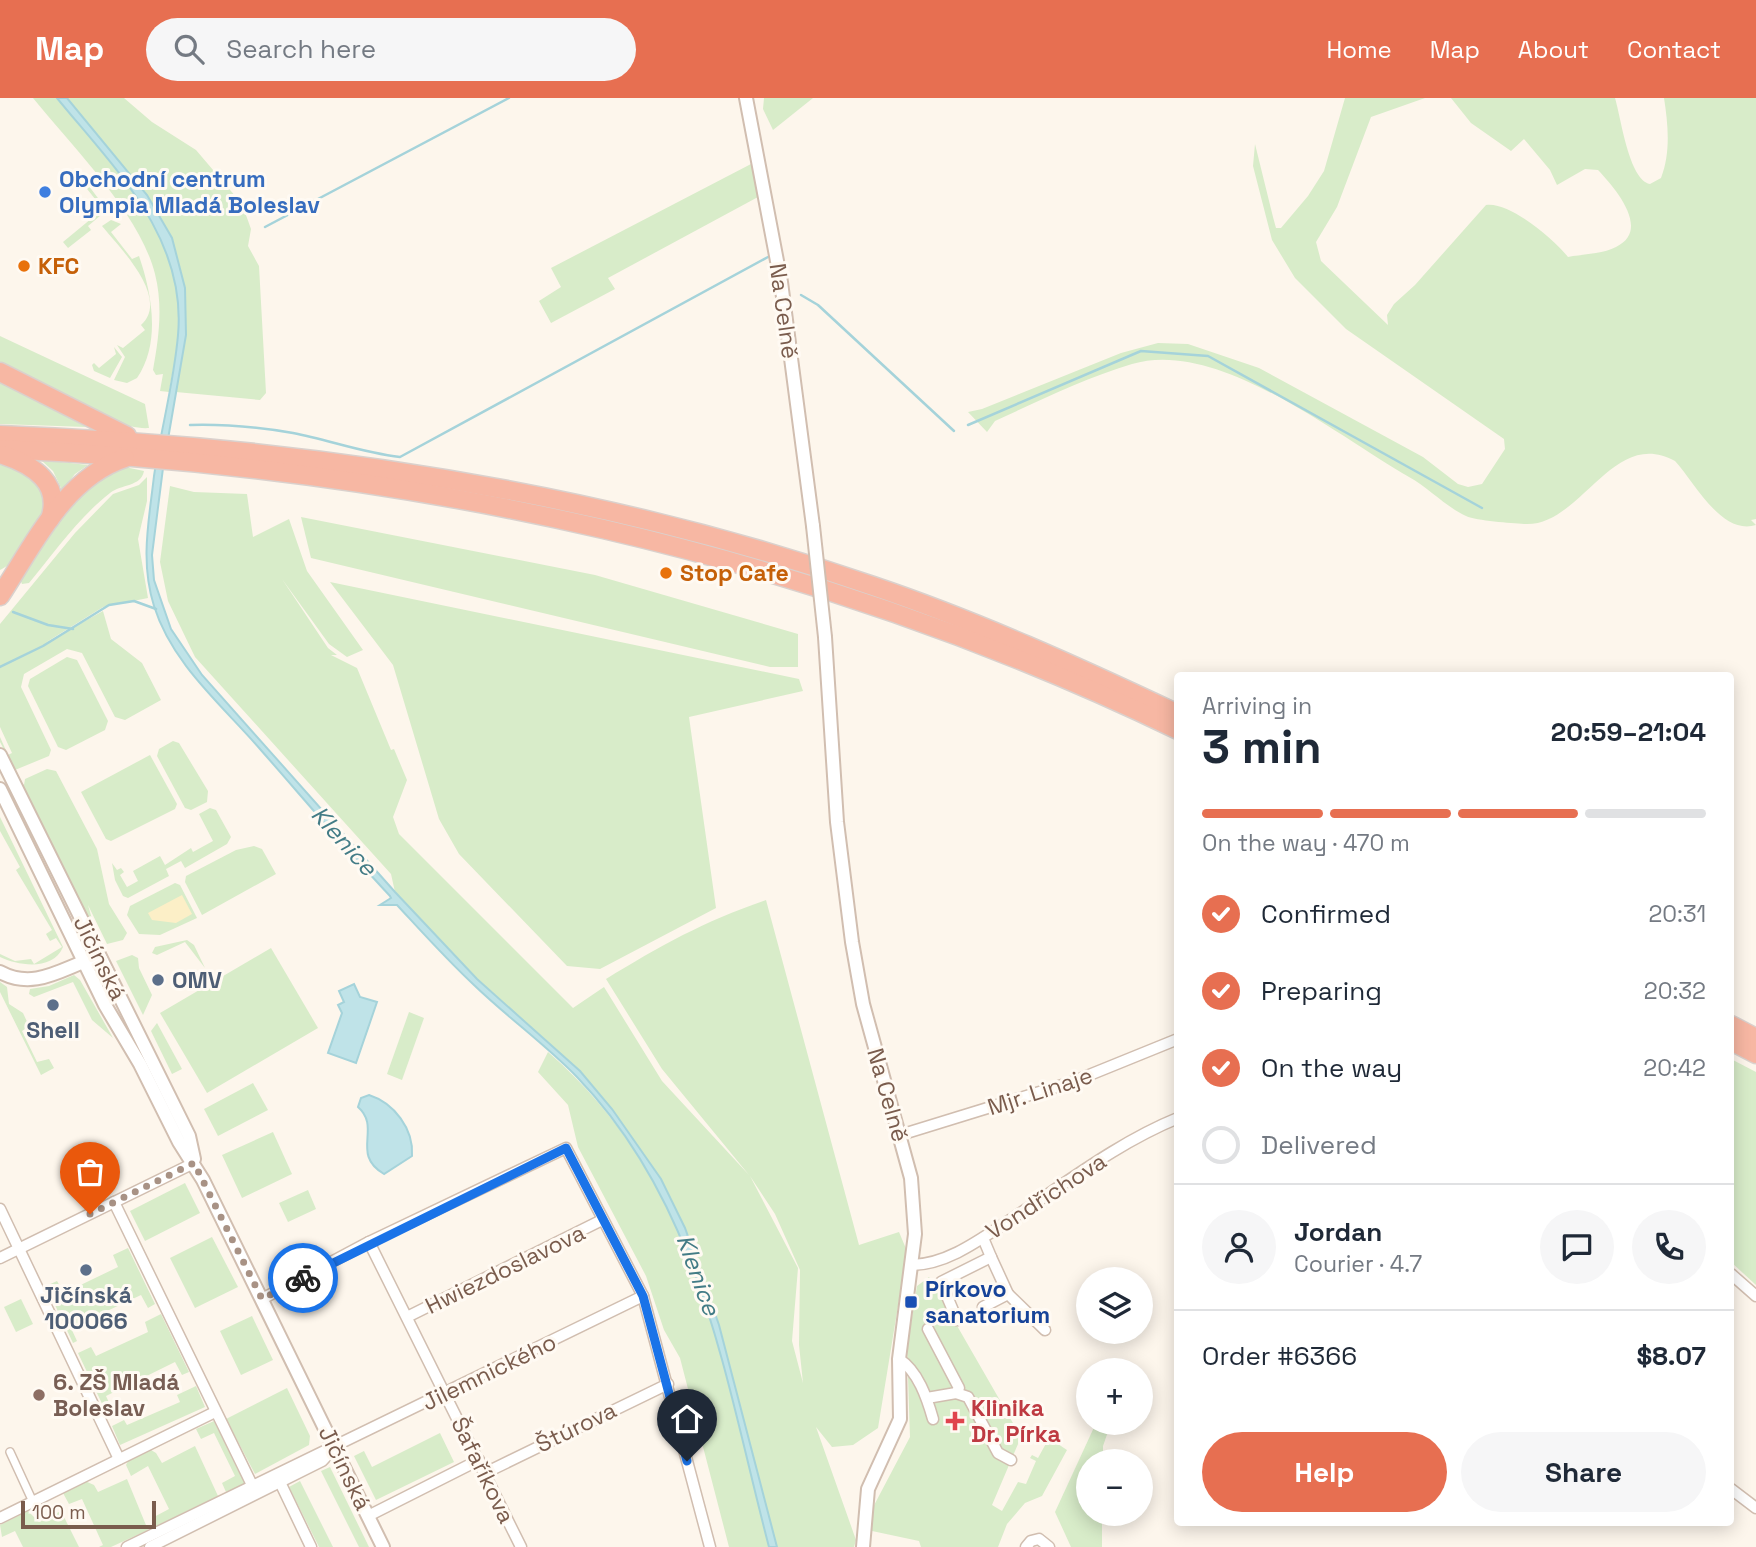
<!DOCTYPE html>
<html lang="en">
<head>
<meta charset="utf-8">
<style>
	:root { --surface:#fff; --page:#f6f6f7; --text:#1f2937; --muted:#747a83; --line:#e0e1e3; --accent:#e76f51 }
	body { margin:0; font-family:"Space Grotesk",sans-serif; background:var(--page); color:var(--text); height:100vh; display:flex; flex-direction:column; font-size:26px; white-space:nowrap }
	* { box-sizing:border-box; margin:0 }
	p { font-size:23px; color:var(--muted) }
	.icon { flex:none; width:38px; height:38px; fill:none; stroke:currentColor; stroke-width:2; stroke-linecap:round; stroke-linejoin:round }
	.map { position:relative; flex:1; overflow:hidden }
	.side { position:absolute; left:1174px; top:574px; width:560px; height:854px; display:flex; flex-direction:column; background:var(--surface); border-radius:7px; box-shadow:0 4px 18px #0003 }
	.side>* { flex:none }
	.controls { position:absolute; left:1076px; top:1169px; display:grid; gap:14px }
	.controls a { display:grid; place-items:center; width:77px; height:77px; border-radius:50%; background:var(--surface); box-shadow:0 4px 18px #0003; font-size:35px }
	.scale { position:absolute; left:21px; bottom:18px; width:135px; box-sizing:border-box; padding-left:7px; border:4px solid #7a5c4d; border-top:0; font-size:19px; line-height:24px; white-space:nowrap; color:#7a5c4d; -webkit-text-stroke:5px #fffaf3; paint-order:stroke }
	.pin { position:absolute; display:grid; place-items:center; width:60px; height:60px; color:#fff; margin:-72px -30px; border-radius:50% 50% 50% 0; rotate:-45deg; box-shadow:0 0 7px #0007 }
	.pin .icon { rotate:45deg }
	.courier { position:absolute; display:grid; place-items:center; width:70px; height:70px; margin:-35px; border:5px solid #1a73e8; border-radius:50%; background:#fff; color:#222; box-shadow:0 2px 9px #0007 }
	.overview em { font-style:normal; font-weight:700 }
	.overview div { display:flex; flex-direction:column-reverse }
	.overview { display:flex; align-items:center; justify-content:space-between; height:119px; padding:0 28px }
	h1 { font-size:46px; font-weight:700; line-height:52px }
	.bar { display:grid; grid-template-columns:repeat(4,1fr); gap:10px 7px; align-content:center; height:84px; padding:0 28px }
	.bar i { height:9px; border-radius:5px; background:var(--line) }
	.bar .selected { background:var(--accent) }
	.bar p { grid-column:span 4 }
	.line { display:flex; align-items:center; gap:18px; padding:0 28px; border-top:2px solid var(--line) }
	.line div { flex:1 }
	.round { display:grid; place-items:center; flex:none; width:74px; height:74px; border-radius:37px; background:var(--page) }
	ol { padding:0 28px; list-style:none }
	li { display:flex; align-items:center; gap:21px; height:77px }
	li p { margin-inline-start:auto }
	li .icon { padding:7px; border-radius:50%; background:var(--accent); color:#fff; stroke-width:4 }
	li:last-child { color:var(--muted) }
	li i { width:38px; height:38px; border:4px solid var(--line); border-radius:50% }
	.cta { display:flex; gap:14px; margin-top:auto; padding:14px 28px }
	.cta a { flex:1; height:80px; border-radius:42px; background:var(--accent); color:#fff; font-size:28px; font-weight:700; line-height:80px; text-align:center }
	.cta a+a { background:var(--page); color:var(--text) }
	header { display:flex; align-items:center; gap:42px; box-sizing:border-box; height:98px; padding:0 35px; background:var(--accent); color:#fff }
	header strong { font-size:33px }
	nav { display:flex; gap:38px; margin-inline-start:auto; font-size:24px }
	.search { width:490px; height:63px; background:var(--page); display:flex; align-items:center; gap:18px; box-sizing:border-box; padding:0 24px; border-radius:38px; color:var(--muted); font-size:26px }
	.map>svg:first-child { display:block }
	.green { fill:#d8ecc9; fill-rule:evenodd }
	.sand { fill:#fcefc7 }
	.water { fill:#bfe3e8; stroke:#a5d3da; stroke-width:2 }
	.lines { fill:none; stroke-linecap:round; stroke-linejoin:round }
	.stream { stroke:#a5d3da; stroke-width:2.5 }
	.pedestrian-casing { stroke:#d1beb0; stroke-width:10 }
	.minor-casing { stroke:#d1beb0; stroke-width:13 }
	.tertiary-casing { stroke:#d1beb0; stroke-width:16 }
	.motorway-casing { stroke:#dad1cd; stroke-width:21 }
	.pedestrian { stroke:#fff; stroke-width:7 }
	.minor { stroke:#fff; stroke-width:10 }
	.tertiary { stroke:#fff; stroke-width:12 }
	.motorway { stroke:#f7b7a3; stroke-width:18 }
	.tertiary-bridge-casing { stroke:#d1beb0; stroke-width:16; stroke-linecap:butt }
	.tertiary-bridge { stroke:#fff; stroke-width:12 }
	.done { stroke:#a89285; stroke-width:7; stroke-dasharray:0 12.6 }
	.route { stroke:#1a73e8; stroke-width:9 }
	.shop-dot { fill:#3f7fe0; stroke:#fffaf3; stroke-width:2.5 }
	.food-dot { fill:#e8710a; stroke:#fffaf3; stroke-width:2.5 }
	.service-dot { fill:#5c6f8a; stroke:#fffaf3; stroke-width:2.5 }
	.transit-dot { fill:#1a4fb4; stroke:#fffaf3; stroke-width:2.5 }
	.education-dot { fill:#8d6e63; stroke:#fffaf3; stroke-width:2.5 }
	.health-dot { fill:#e0444e; stroke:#fffaf3; stroke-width:2.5 }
	.labels { text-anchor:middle; stroke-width:6; stroke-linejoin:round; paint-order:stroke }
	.shop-label { font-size:23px; font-weight:bold; fill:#366cbe; stroke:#fffaf3; text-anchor:start }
	.food-label { font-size:23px; font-weight:bold; fill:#c56008; stroke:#fffaf3; text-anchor:start }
	.street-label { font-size:23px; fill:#7a5c4d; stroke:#fffaf3 }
	.service-label { font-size:23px; font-weight:bold; fill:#4e5e75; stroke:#fffaf3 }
	.transit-label { font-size:23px; font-weight:bold; fill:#164399; stroke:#fffaf3; text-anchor:start }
	.education-label { font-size:23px; font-weight:bold; fill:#785e54; stroke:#fffaf3; text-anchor:start }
	.health-label { font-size:23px; font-weight:bold; fill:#be3a42; stroke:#fffaf3; text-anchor:start }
	.water-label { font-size:24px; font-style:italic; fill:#437c86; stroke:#fffaf3 }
</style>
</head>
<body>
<header>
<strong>Map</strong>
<div class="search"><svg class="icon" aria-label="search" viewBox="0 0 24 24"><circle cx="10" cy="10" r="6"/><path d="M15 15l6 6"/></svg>Search here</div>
<nav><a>Home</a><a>Map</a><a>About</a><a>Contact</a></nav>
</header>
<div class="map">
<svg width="1756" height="1449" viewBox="0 0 1756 1449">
	<rect width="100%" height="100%" fill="#fdf6ec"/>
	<g class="green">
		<path d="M33 0H57C115 71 185 136 178 236 177 255 172 275 169 294L160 293 163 276 156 277 153 272C159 239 163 208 155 176 140 116 72 48 33 0Z"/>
		<polygon points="67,0 124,0 152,24 196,52 242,106 251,131 248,148 259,168 266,295 260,302 176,294 186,237 185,190 147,97"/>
		<polygon points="764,0 813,0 773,32 763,11"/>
		<path d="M1345 0H1425L1371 19 1337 109 1316 144 1321 163 1388 227 1387 217 1394 206 1415 187 1486 107C1509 103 1554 141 1568 159 1583 156 1603 156 1616 149 1652 132 1614 89 1598 72L1585 71 1557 87 1550 72 1524 41 1511 53 1471 25 1451 0H1615C1621 20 1629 82 1650 86L1661 80C1671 54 1668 26 1664 0H1756V421L1751 422 1756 427C1721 438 1694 383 1675 363 1612 328 1581 430 1524 426 1511 425 1477 423 1466 418 1446 409 1429 390 1409 379 1337 338 1218 240 1132 266 1085 280 1039 303 995 323L987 334 968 314 982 311 1121 255 1158 245 1188 246 1259 270 1423 359 1458 386 1468 389 1482 386 1505 351 1504 341 1346 231 1295 180 1272 142 1253 68 1255 46 1273 119 1276 130H1281L1308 98 1324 73Z"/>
		<polygon points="751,66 758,99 608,180 615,191 551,225 539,203 561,189 551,170"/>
		<polygon points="79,75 107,112 88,128 91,132 68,150 63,144 103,111 76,77"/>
		<path d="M111 122 121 126 111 134 132 161 139 158C152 196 161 245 137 280L127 285 114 282 125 259 117 247 123 250 145 232 141 227C171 200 119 149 102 128Z"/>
		<path d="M0 238 145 306 149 330C113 333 34 283 0 265Z"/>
		<polygon points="114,249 122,259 110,280 94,273 92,267 94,265 99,270 116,256"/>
		<polygon points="0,283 86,329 0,326"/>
		<polygon points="42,363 43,362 88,367 75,376 62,392 53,373"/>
		<path d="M0 367H10L42 386C43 394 46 401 44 409 41 427 18 465 0 472Z"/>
		<path d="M125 369 144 373C141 389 121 386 110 395 79 419 54 455 29 485L22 486 20 481 86 386Z"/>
		<polygon points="147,379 147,403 138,441 148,500 103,509 45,545 103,513 111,541 142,565 161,602 125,622 115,619 82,555 67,551 24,576 21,589 51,652 49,658 15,672 0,644 0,639 8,657 12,655 0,629 0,526 75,435 113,396 139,387"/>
		<path d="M170 388 194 394 247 396 253 439 289 421 307 473 363 552 347 559 329 546 282 481 328 550 337 557H331L357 570 391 652 394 651 407 682 393 719 399 736 573 910 604 889 662 983 749 1077 662 971 606 881C661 847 705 823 766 802L859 1147 899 1134 907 1153 878 1330 853 1347 832 1349 816 1329 856 1442 854 1449H777L719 1227 685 1130 661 1081 612 1011 580 973 477 881 395 794 391 776 195 559 168 503 160 464ZM750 1078 775 1116 800 1172 799 1247 803 1285 792 1243 798 1170Z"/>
		<polygon points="301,419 595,477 798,536 798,569 770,569 311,460"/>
		<polygon points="330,484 799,581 803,593 689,619 716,810 600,871 567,868 459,756 439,721 393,567"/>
		<polygon points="67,559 77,562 108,623 105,632 66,652 58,649 28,588 30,581"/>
		<polygon points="173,643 179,645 208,693 207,704 191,712 185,710 157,658 159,651"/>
		<polygon points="150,657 177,706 175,711 111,743 106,741 81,694"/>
		<polygon points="47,671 56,673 97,751 109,806 127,835 123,842 107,846 88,807 94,828 89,830 21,687 21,684 24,687 25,681"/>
		<polygon points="210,710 216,712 231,739 227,746 185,770 181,763 166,771 169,778 128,800 123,798 115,782 112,765 117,772 121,770 124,774 120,777 127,789 138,783 133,773 160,758 165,767 191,750 193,754 213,743 199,716"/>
		<path d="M0 719 63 849C53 873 19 868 0 859V856L15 863 31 861 34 866 62 849 56 840 50 843 46 836 52 832 16 772 20 769 0 733Z"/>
		<polygon points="254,748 262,751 276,776 202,817 185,784 186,778 236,752"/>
		<polygon points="175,785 180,787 197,820 160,837 139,836 127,817 130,808"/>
		<polygon points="187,842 194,847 205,870 185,844 157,857 152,855 155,849"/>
		<polygon points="271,850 318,930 207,995 160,915"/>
		<polygon points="132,857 138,860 139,870 152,897 143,917 116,863"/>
		<polygon points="74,877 80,882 113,940 92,922 73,884 34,899 29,896 30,891 49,888"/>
		<polygon points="0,884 7,889 9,906 23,915 29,928 22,933 37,964 49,961 54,970 41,977 0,894"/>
		<polygon points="409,914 424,920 402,982 387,976"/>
		<polygon points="157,925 182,971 172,976 151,933"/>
		<path d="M548 954C700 1086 721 1266 769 1449H729L680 1260 664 1232 646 1178 578 1049 568 1007 538 974Z"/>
		<polygon points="1731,961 1756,974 1756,1187 1731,1164"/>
		<polygon points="253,985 268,1012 218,1038 204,1011"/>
		<polygon points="273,1034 292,1076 242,1100 222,1057"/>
		<polygon points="185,1085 200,1115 145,1143 130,1113"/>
		<polygon points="308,1092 316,1111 288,1124 279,1105"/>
		<polygon points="212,1139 238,1189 195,1210 170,1160"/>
		<polygon points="128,1150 155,1206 148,1210 141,1197 71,1230 77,1243 73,1245 46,1188 57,1183 64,1195 118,1169 113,1157"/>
		<polygon points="929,1179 1021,1339 992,1407 1002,1413 1018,1384 1026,1386 1036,1363 1030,1360 1032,1357 1038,1360 1049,1340 1067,1352 1042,1398 1025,1405 1007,1426 998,1449 921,1449 919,1443 872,1433 871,1413 910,1339 907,1250 917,1188"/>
		<polygon points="21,1201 33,1226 16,1234 4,1209"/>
		<polygon points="161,1216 189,1274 182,1277 175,1264 106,1298 112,1311 106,1314 78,1255 91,1249 96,1258 148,1234 145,1224"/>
		<polygon points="252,1218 273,1262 241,1277 220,1233"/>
		<polygon points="196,1288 205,1309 120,1347 112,1328 124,1322 127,1327 180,1304 177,1297"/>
		<polygon points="287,1290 310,1338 309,1347 255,1376 226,1321"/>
		<polygon points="214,1323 245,1386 226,1394 222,1385 235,1378 214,1335 201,1341 196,1331"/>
		<polygon points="1096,1325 1111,1325 1103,1348 1103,1363 1088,1363 1088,1416 1102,1416 1102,1449 1071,1449 1055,1414"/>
		<polygon points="440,1335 454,1364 376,1402 354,1358 364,1353 372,1369"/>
		<polygon points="195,1348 218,1398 156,1428 152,1420 169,1411 148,1368 131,1378 126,1367 129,1361 151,1352 156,1355 162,1365"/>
		<polygon points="330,1369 369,1449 359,1449 321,1373"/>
		<polygon points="127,1381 148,1432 111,1449 99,1449 103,1447 82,1401 69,1406 63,1395 85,1383 94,1387 98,1394"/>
		<polygon points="300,1383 333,1449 319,1449 289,1389"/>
		<polygon points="28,1413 39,1424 61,1413 79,1449 23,1449 15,1433 2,1439 0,1427"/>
	</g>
	<polygon class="sand" points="182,797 192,816 176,825 152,822 148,815"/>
	<g class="water">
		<path d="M57 0H67L147 97 172 140 185 190 186 237 163 370 152 457 154 482 171 531 202 577 395 794 477 881 580 973 612 1011 661 1081 685 1130 719 1227 777 1449H769C725 1282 702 1109 577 979 545 946 507 919 474 887 447 862 422 834 397 807H380L391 800 390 798C345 750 303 700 260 651 222 607 172 566 154 508 140 464 149 422 154 378 161 331 174 284 178 237 187 139 114 70 57 0Z"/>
		<polygon points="354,886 360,899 377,904 356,965 328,955 342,915 338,907 344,904 339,893"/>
		<path d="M369 997C394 1005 414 1031 412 1058L384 1076C350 1056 382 1030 358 1009L361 1000Z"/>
	</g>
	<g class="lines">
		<g class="stream">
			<polyline points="265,129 509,0"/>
			<polyline points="801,197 818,207 954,333"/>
			<path d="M190 327C225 326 258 329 293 335 329 342 363 355 400 359L768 159"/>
			<polyline points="968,327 1141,253 1208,258 1482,410"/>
			<polyline points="13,514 48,527 73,531"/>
			<polyline points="0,569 43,548 109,507 134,503 156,511"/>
		</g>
		<defs>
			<polyline id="pedestrian" points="10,1354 33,1404"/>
			<g id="minor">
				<polyline points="900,1037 1072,984 1178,941"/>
				<polyline points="114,1104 253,1389"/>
				<polyline points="0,1111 119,1361"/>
				<polyline points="369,1144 521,1449"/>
				<polyline points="0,1160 194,1065"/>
				<path d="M912 1167C949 1166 982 1140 1013 1120 1066 1085 1119 1044 1178 1020"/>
				<polyline points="1731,1176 1756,1198"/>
				<polyline points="1008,1196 1045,1232"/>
				<polyline points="262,1201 369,1144 566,1050 643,1198 710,1449"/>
				<polyline points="983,1209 1008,1196 991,1159"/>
				<polyline points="407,1219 602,1122"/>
				<polyline points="957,1222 941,1184 991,1159 983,1140"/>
				<path d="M899 1261C918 1273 927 1300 933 1321"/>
				<polyline points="956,1295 968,1299 998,1355 1011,1362"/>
				<polyline points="927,1300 956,1295 959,1290 928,1231"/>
				<polyline points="485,1375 668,1286"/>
				<polyline points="278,1380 311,1449"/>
				<polyline points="1731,1391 1756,1410"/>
				<polyline points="368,1418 479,1362"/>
				<polyline points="0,1420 215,1314"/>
				<polyline points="127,1449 643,1198"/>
				<polyline points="150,1449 322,1363 334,1350"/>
				<polyline points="1026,1449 1031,1443 1039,1441 1049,1449"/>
			</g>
			<g id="tertiary">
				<polyline points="746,0 781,184 813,428"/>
				<polyline points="825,539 837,724 852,844 863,906 911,1080 915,1136 899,1261 900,1321 868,1391 863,1449"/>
				<polyline points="0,657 189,1038 194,1061"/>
				<polyline points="0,691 105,907 140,966 179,1044 203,1082 383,1449"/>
				<path d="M0 874C33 892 60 872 91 861"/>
			</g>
			<g id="motorway">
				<polyline points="0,274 127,338"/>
				<path d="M0 337C295 348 592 391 873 488 977 523 1078 569 1178 616"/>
				<path d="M0 351C407 368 810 454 1178 632"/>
				<path d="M3 357C33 367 62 385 50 421"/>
				<path d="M0 498C33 448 64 380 125 360"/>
				<polyline points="1731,927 1756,940"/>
				<polyline points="1731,943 1756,956"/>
			</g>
		</defs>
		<use href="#pedestrian" class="pedestrian-casing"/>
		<use href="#minor" class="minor-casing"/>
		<use href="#tertiary" class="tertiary-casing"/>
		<use href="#motorway" class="motorway-casing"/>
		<use href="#pedestrian" class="pedestrian"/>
		<use href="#minor" class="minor"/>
		<use href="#tertiary" class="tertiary"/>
		<use href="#motorway" class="motorway"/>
		<defs>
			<polyline id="tertiary-bridge" points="813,428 825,539"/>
		</defs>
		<use href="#tertiary-bridge" class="tertiary-bridge-casing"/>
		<use href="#tertiary-bridge" class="tertiary-bridge"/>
	</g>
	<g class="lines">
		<polyline class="done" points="90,1116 194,1065 262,1201 303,1180"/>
		<polyline class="route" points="303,1180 566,1050 643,1198 687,1363"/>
	</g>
	<circle class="shop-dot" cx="45" cy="94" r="7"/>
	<g class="food-dot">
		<circle cx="24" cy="168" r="7"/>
		<circle cx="666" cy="475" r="7"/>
	</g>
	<g class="service-dot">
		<circle cx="158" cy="882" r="7"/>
		<circle cx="53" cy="907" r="7"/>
		<circle cx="86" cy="1172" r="7"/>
	</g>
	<rect class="transit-dot" x="904" y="1197" width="14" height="14" rx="3.5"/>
	<circle class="education-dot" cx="39" cy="1297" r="7"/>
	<path class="health-dot" d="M951.5 1312.5h7v7h7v7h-7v7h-7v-7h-7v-7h7z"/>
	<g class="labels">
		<g class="shop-label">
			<text x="59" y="89">Obchodní centrum<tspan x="59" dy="26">Olympia Mladá Boleslav</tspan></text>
		</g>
		<g class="food-label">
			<text x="38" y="176">KFC</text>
			<text x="680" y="483">Stop Cafe</text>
		</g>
		<g class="street-label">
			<text transform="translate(784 213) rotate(82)" y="8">Na Celně</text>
			<text transform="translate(100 860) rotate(64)" y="8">Jičínská</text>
			<text transform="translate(1040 993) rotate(-18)" y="8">Mjr. Linaje</text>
			<text transform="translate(888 997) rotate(74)" y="8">Na Celně</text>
			<text transform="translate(1046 1098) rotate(-33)" y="8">Vondřichova</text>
			<text transform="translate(505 1171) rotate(-26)" y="8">Hwiezdoslavova</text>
			<text transform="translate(489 1274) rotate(-26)" y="8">Jilemnického</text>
			<text transform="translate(576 1329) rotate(-26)" y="8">Štúrova</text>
			<text transform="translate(345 1370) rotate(64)" y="8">Jičínská</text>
			<text transform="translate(483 1372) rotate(64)" y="8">Šafaříkova</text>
		</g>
		<g class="service-label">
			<text x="172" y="890" text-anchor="start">OMV</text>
			<text x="53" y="940">Shell</text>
			<text x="86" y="1205">Jičínská<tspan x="86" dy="26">100066</tspan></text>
		</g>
		<g class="transit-label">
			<text x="925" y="1199">Pírkovo<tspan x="925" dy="26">sanatorium</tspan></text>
		</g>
		<g class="education-label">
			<text x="53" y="1292">6. ZŠ Mladá<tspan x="53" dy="26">Boleslav</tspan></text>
		</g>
		<g class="health-label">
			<text x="971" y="1318">Klinika<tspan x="971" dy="26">Dr. Pírka</tspan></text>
		</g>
		<g class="water-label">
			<text transform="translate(344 743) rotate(48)" y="8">Klenice</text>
			<text transform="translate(698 1177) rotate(70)" y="8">Klenice</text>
		</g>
	</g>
</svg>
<div class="controls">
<a><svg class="icon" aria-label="layers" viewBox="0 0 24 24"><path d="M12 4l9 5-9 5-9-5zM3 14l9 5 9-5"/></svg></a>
<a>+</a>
<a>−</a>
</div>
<div class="scale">100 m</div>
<div class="pin" style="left:90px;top:1116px;background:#ea580c"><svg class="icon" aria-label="bag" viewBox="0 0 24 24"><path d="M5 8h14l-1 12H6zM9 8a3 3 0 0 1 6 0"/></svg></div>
<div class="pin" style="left:687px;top:1363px;background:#1f2937"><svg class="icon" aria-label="home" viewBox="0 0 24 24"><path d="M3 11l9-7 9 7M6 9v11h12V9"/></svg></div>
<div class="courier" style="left:303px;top:1180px"><svg class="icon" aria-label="bike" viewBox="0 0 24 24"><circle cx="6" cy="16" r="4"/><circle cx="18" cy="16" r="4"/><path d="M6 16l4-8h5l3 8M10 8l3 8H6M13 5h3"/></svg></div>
<section class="side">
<div class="overview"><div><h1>3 min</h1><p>Arriving in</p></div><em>20:59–21:04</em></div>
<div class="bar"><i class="selected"></i><i class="selected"></i><i class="selected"></i><i></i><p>On the way · 470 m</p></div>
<ol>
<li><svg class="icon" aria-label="check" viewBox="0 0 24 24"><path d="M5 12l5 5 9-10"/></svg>Confirmed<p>20:31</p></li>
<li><svg class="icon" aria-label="check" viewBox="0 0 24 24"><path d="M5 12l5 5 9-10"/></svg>Preparing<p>20:32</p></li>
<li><svg class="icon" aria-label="check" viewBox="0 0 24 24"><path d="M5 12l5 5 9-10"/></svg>On the way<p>20:42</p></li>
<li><i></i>Delivered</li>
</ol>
<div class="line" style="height:126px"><a class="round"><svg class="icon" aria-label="person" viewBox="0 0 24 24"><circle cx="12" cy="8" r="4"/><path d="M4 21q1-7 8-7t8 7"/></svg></a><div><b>Jordan</b><p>Courier · 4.7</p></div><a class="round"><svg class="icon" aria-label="chat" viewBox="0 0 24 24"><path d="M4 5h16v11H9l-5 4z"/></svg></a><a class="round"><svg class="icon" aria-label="phone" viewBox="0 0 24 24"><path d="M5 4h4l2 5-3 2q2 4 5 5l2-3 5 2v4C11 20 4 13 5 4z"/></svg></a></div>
<div class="line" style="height:91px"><div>Order #6366</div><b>$8.07</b></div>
<div class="cta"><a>Help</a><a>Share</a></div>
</section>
</div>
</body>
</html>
